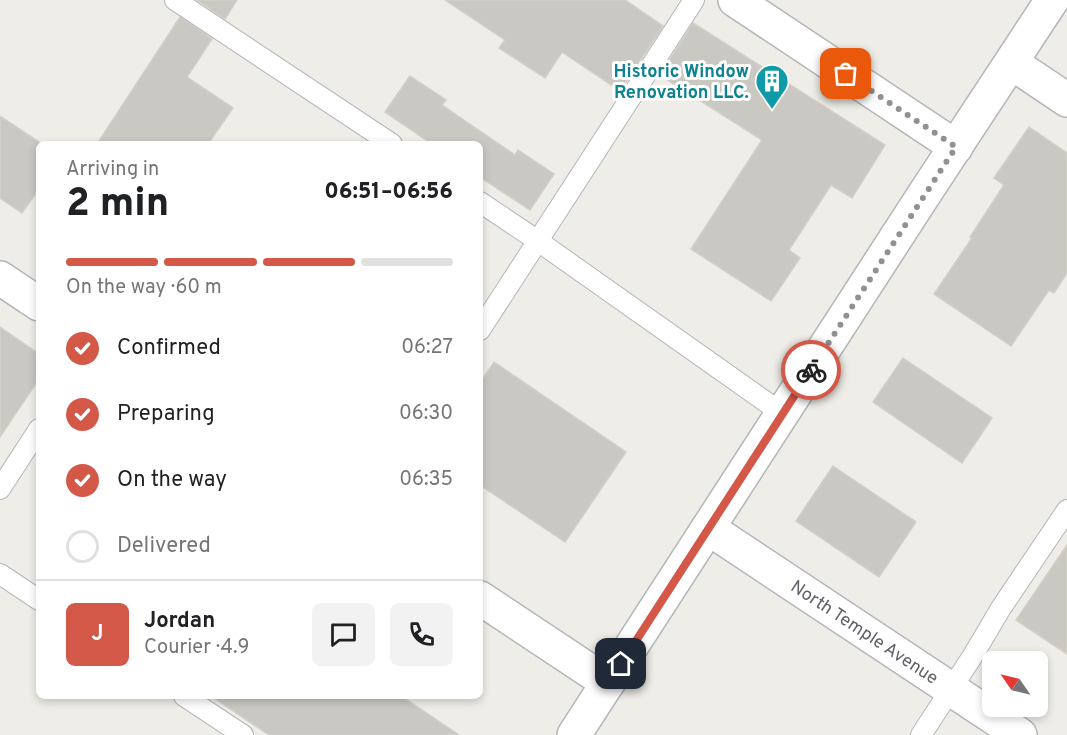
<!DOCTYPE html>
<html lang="en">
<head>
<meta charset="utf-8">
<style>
	:root { --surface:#fff; --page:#f2f2f2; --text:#202124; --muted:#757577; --line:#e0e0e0; --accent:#d35848 }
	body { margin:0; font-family:Overpass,sans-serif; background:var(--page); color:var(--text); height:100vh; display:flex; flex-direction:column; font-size:22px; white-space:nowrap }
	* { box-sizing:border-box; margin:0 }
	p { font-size:20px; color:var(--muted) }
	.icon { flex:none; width:33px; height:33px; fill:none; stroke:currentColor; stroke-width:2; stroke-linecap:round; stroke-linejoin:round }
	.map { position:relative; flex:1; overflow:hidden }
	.panel { position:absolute; left:36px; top:141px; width:447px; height:558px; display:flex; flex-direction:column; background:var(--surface); border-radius:9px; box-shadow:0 3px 9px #0003 }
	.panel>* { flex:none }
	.needle { width:39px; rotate:304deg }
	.buttons { position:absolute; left:982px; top:651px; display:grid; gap:12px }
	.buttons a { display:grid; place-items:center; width:66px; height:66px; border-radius:9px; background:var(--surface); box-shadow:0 3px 9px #0003; font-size:30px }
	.pin { position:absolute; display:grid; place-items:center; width:51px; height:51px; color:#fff; margin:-26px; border-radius:12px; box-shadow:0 3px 9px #0006 }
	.courier { position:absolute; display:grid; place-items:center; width:60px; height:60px; margin:-30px; border:4px solid #d35848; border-radius:50%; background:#fff; color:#222; box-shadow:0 2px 8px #0007 }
	.summary em { font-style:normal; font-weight:800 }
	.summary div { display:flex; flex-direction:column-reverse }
	.summary { display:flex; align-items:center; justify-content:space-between; height:102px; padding:0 30px }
	h1 { font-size:39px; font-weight:800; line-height:45px }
	.bar { display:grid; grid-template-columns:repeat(4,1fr); gap:9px 6px; align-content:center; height:72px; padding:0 30px }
	.bar i { height:8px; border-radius:4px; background:var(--line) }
	.bar .active { background:var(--accent) }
	.bar p { grid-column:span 4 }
	.line { display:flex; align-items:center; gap:15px; padding:0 30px; border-top:2px solid var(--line) }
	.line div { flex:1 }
	.round { display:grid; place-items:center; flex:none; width:63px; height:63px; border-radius:9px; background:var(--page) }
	ol { padding:0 30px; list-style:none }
	li { display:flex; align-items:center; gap:18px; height:66px }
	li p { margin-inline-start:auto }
	li .icon { padding:6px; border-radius:50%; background:var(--accent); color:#fff; stroke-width:4 }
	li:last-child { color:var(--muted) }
	li i { width:33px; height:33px; border:3px solid var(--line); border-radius:50% }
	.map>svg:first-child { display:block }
	.building { fill:#cac8c3; stroke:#d3cfc6; stroke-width:1.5 }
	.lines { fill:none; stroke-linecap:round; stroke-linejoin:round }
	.service-casing { stroke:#b4b6ba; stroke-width:22 }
	.minor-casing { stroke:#b4b6ba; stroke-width:36 }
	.secondary-casing { stroke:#b3b5b9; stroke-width:36 }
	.service { stroke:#fff; stroke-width:20 }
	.minor { stroke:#fff; stroke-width:33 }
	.secondary { stroke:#fff; stroke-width:33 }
	.done { stroke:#909292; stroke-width:6; stroke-dasharray:0 10.8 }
	.route { stroke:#d35848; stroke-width:8 }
	.labels { text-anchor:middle; stroke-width:6; stroke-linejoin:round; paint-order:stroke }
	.culture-label { font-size:18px; font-weight:bold; fill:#0d838f; stroke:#fff; text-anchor:end }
	.street-label { font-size:18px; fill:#5e6165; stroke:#fff }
</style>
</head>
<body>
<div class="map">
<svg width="1067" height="735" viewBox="0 0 1067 735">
	<rect width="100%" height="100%" fill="#eeede7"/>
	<g class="building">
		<polygon points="197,0 237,0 225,19"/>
		<polygon points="445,0 625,0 663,26 620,91 562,52 545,78 499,48 505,40"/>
		<polygon points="180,17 212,39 187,77 233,108 208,144 97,144"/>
		<polygon points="693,23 885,145 852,198 831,185 789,250 800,258 771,301 691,249 762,140 660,75"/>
		<polygon points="410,76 446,100 442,105 515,155 518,150 554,174 530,210 480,177 480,144 432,144 385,112"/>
		<polygon points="0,116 39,142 39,189 22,213 0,198"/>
		<polygon points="1029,127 1067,153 1067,273 1054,293 1049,290 1011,346 934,294 972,238 970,237 1004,185 994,178"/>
		<polygon points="0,327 39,354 39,379 0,437"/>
		<polygon points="903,358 992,418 962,463 873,402"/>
		<polygon points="494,362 626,452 565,542 480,485 480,383"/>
		<polygon points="833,466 916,522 879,577 796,521"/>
		<polygon points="1067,545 1067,654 1016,620"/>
		<polygon points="211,696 401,696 459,735 269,735"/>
	</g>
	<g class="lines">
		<defs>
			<g id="service">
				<polyline points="175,0 392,144"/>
				<polyline points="480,202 538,241 783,414"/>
				<polyline points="480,330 694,0"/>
				<polyline points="0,489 39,429"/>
				<polyline points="0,574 39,600"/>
				<polyline points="184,696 243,735"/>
				<polyline points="921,735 972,657 1001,608 1067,510"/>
			</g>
			<g id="minor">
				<polyline points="735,0 956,147"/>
				<polyline points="1012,63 1067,100"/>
				<polyline points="0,278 39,304"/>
				<path id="s1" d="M708 528 1020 735"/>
				<polyline points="480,598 608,683"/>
			</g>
			<polyline id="secondary" points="574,735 925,193 1052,0"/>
		</defs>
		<use href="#service" class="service-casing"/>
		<use href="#minor" class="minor-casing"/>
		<use href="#secondary" class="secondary-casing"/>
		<use href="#service" class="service"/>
		<use href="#minor" class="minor"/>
		<use href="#secondary" class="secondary"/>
	</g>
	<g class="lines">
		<polyline class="done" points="811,370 956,147 846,74"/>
		<polyline class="route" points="621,664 811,370"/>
	</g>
	<defs>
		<symbol id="building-pin" viewBox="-11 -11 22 30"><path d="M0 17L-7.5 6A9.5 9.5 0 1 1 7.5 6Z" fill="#0f9aa8" stroke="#fff"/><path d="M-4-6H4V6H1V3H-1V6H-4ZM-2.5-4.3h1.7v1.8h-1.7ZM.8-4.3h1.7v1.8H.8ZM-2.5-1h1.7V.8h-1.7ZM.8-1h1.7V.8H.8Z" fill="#fff"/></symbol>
	</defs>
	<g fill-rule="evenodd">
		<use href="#building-pin" x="753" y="62" width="38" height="52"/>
	</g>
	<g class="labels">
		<g class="culture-label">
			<text x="749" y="77">Historic Window<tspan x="749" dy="21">Renovation LLC.</tspan></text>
		</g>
		<g class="street-label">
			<text dy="6" stroke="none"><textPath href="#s1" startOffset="188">North Temple Avenue</textPath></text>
		</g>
	</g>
</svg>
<div class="buttons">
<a><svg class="needle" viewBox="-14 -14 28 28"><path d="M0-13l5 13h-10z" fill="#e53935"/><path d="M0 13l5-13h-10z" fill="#757577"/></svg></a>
</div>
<div class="pin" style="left:846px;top:74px;background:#ea580c"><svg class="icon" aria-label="bag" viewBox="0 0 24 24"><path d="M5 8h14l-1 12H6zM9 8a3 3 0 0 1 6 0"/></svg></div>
<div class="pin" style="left:621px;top:664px;background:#1f2937"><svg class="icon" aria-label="home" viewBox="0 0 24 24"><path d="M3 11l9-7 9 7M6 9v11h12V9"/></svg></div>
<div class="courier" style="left:811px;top:370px"><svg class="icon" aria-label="bike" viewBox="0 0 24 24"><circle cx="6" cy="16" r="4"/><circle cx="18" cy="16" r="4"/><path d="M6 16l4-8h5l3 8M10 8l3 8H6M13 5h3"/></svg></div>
<section class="panel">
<div class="summary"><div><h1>2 min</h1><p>Arriving in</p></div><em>06:51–06:56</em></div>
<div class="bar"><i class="active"></i><i class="active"></i><i class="active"></i><i></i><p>On the way · 60 m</p></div>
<ol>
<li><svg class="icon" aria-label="check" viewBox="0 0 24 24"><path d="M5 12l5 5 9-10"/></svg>Confirmed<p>06:27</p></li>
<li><svg class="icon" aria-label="check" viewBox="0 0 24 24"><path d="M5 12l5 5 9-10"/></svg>Preparing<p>06:30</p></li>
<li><svg class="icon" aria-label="check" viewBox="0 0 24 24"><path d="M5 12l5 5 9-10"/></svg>On the way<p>06:35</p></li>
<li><i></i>Delivered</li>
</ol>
<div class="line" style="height:108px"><b class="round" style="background:var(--accent);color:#fff">J</b><div><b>Jordan</b><p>Courier · 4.9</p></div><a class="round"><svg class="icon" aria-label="chat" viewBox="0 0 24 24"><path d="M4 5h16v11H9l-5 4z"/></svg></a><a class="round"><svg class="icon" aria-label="phone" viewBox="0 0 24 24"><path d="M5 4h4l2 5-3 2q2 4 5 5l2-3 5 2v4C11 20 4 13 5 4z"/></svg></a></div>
</section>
</div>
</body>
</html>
